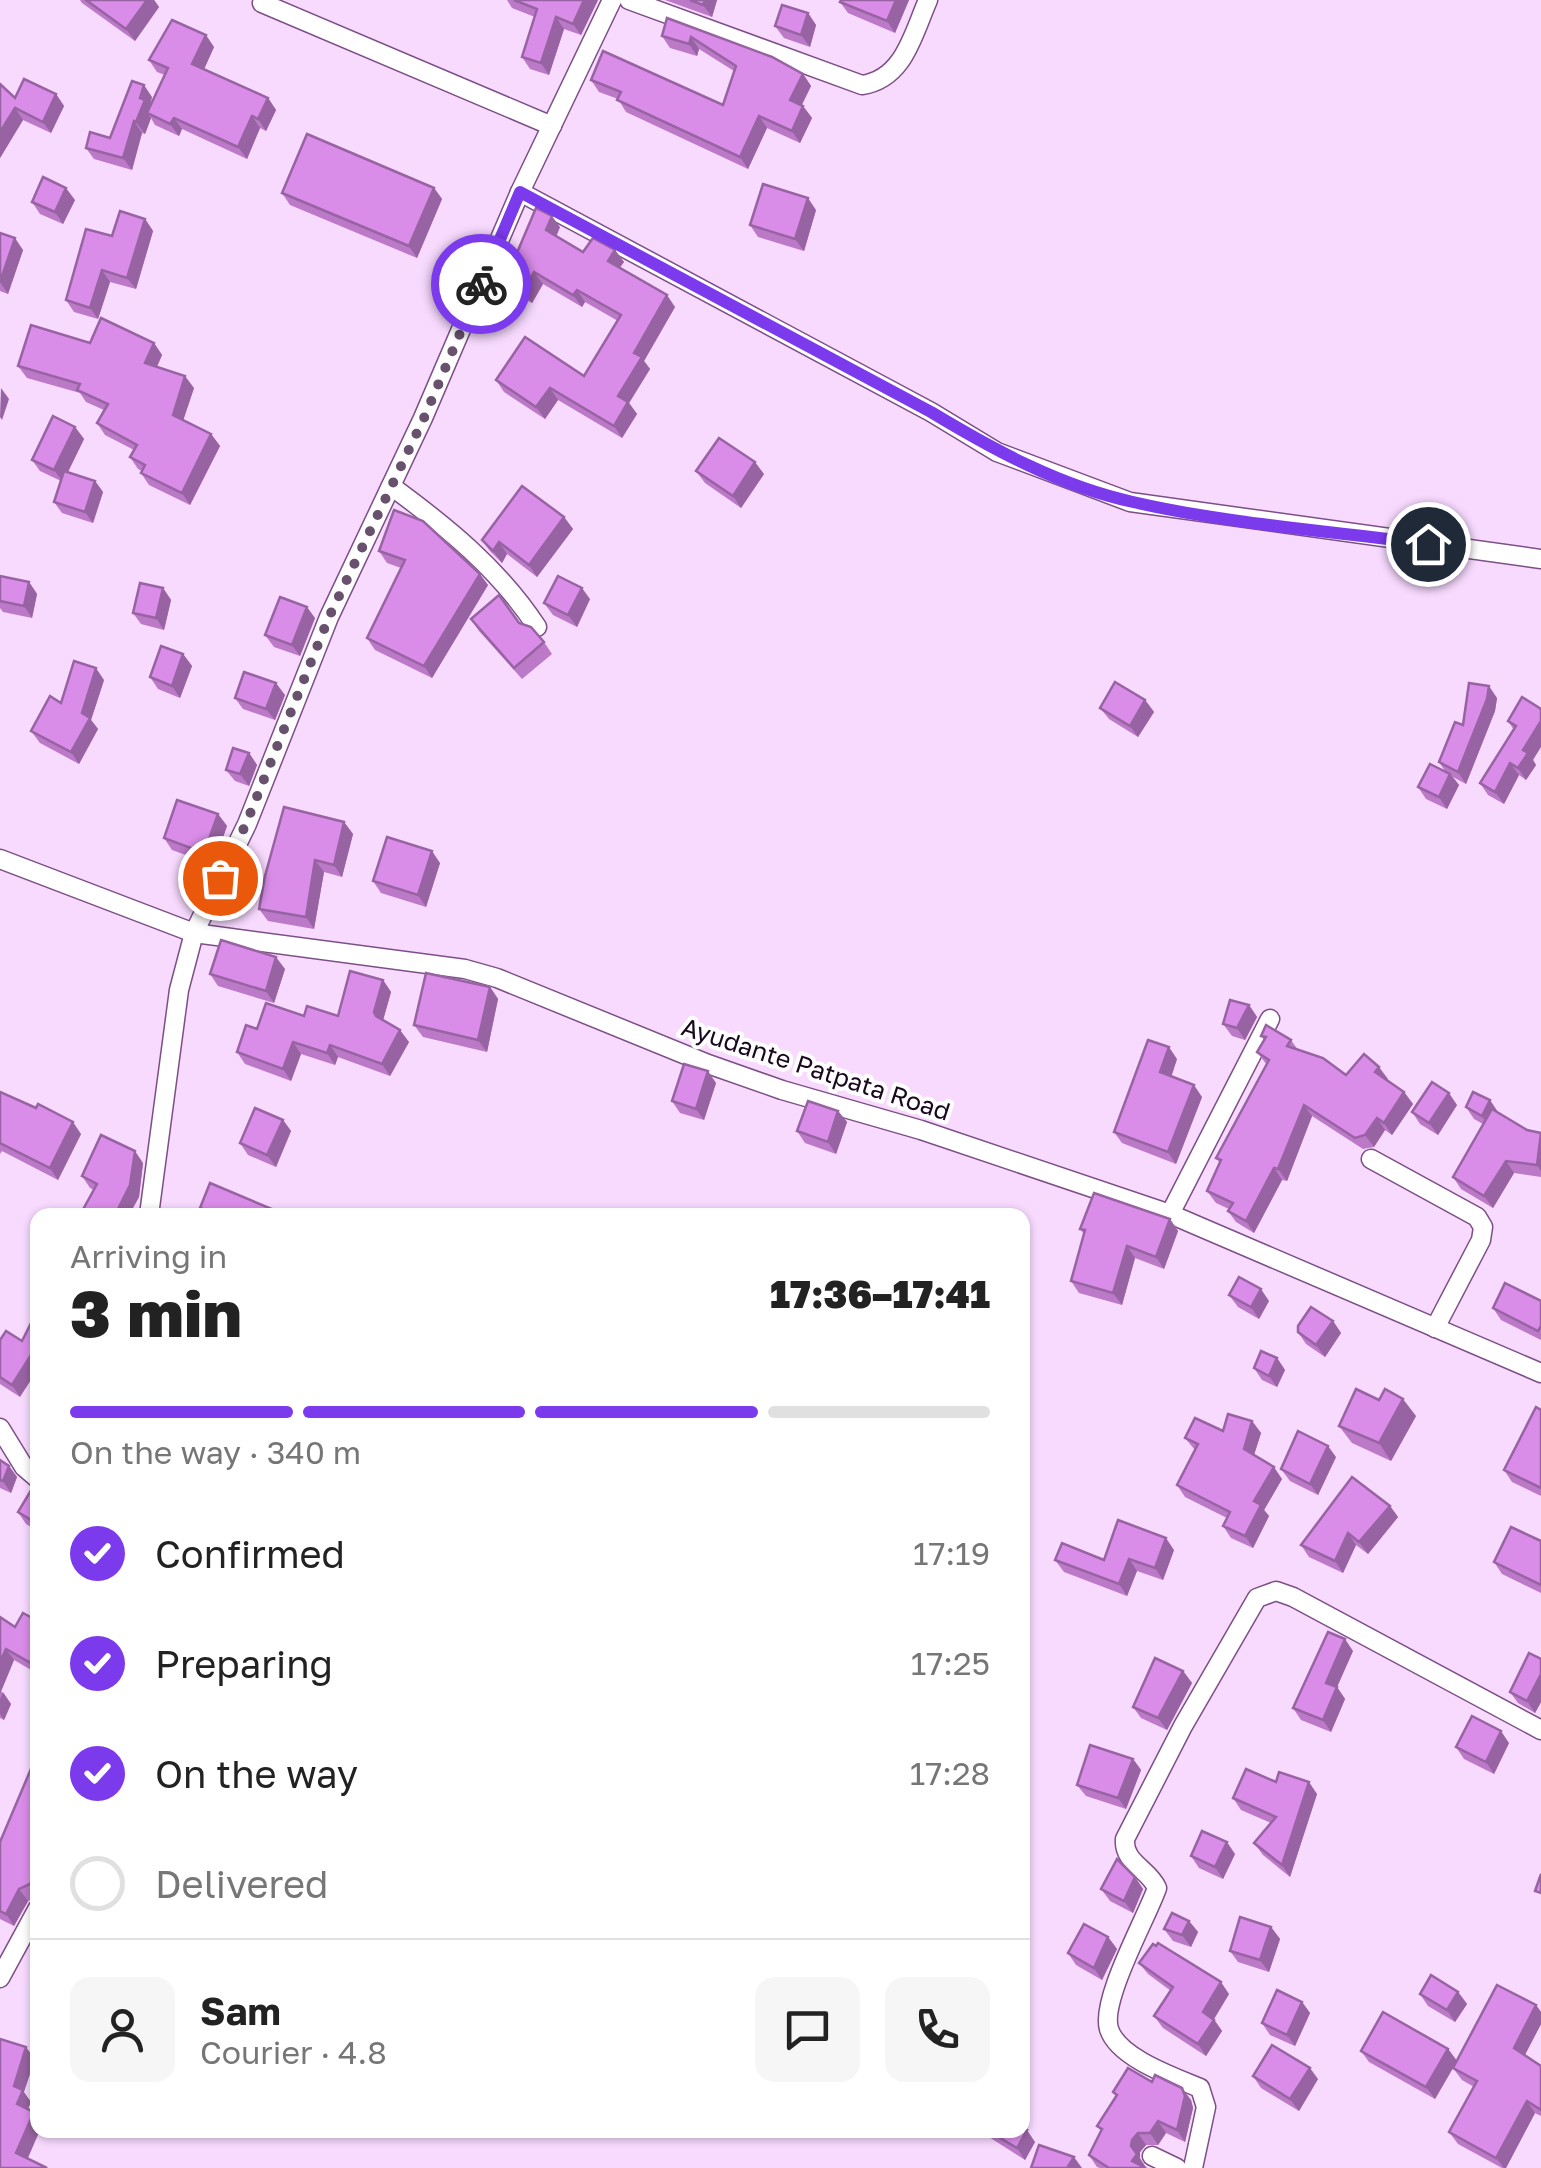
<!DOCTYPE html>
<html lang="en">
<head>
<meta charset="utf-8">
<style>
	:root { --surface:#fff; --page:#f6f6f6; --text:#222; --muted:#767676; --line:#e0e0e0; --accent:#7c3aed }
	body { margin:0; font-family:"Golos Text",sans-serif; background:var(--page); color:var(--text); height:100vh; display:flex; flex-direction:column; font-size:38px; white-space:nowrap }
	* { box-sizing:border-box; margin:0 }
	p { font-size:32px; color:var(--muted) }
	.icon { flex:none; width:55px; height:55px; fill:none; stroke:currentColor; stroke-width:2; stroke-linecap:round; stroke-linejoin:round }
	.map { position:relative; flex:1; overflow:hidden }
	.drawer { position:absolute; left:30px; top:1208px; width:1000px; height:930px; display:flex; flex-direction:column; background:var(--surface); border-radius:20px; box-shadow:0 2px 8px #0004 }
	.drawer>* { flex:none }
	.pin { position:absolute; display:grid; place-items:center; width:85px; height:85px; color:#fff; margin:-42px; border:5px solid #fff; border-radius:50%; box-shadow:0 2px 10px #0007 }
	.courier { position:absolute; display:grid; place-items:center; width:100px; height:100px; margin:-50px; border:8px solid #7c3aed; border-radius:50%; background:#fff; color:#222; box-shadow:0 2px 12px #0007 }
	.headline em { font-style:normal; font-weight:800 }
	.headline div { display:flex; flex-direction:column-reverse }
	.headline { display:flex; align-items:center; justify-content:space-between; height:170px; padding:0 40px }
	h1 { font-size:65px; font-weight:800; line-height:75px }
	.bar { display:grid; grid-template-columns:repeat(4,1fr); gap:15px 10px; align-content:center; height:120px; padding:0 40px }
	.bar i { height:12px; border-radius:8px; background:var(--line) }
	.bar .on { background:var(--accent) }
	.bar p { grid-column:span 4 }
	.line { display:flex; align-items:center; gap:25px; padding:0 40px; border-top:2px solid var(--line) }
	.line div { flex:1 }
	.round { display:grid; place-items:center; flex:none; width:105px; height:105px; border-radius:20px; background:var(--page) }
	ol { padding:0 40px; list-style:none }
	li { display:flex; align-items:center; gap:30px; height:110px }
	li p { margin-inline-start:auto }
	li .icon { padding:10px; border-radius:50%; background:var(--accent); color:#fff; stroke-width:4 }
	li:last-child { color:var(--muted) }
	li i { width:55px; height:55px; border:5px solid var(--line); border-radius:50% }
	.map>svg:first-child { display:block }
	.lines { fill:none; stroke-linecap:round; stroke-linejoin:round }
	.street-casing { stroke:#7c4f86; stroke-width:21 }
	.street { stroke:#fff; stroke-width:18 }
	.wall { fill:#bb79c8 }
	.shaded-wall { fill:#9863a2 }
	.building { fill:#d98de8; stroke:#9863a2; stroke-width:2.5 }
	.done { stroke:#67516c; stroke-width:10; stroke-dasharray:0 18 }
	.route { stroke:#7c3aed; stroke-width:12 }
	.labels { text-anchor:middle; stroke-width:8; stroke-linejoin:round; paint-order:stroke }
	.street-label { font-size:25px; fill:#19071d; stroke:#fff }
</style>
</head>
<body>
<div class="map">
<svg width="1541" height="2168" viewBox="0 0 1541 2168">
	<rect width="100%" height="100%" fill="#f8daff"/>
	<g class="lines">
		<defs>
			<g id="street">
				<path d="M629 0 862 85C904 79 913 34 928 0"/>
				<polyline points="262,3 552,126"/>
				<polyline points="520,192 931,412 997,452 1130,502 1541,559"/>
				<path d="M391 486C447 527 499 569 537 627"/>
				<polyline points="0,859 194,933 465,969 497,978 708,1064 782,1090 921,1130 1170,1214 1541,1373"/>
				<polyline points="1371,1159 1477,1217 1483,1227 1481,1240 1435,1328"/>
				<polyline points="1170,1214 1270,1019"/>
				<polyline points="149,1215 179,990 194,933 247,824 329,617 423,418 520,192 612,0"/>
				<polyline points="0,1428 24,1467 38,1479"/>
				<polyline points="0,1978 38,1908"/>
				<polyline points="1152,2156 1177,2168"/>
				<path d="M1193 2168 1206 2107 1200 2088C1174 2077 1118 2058 1109 2029 1100 2000 1147 1917 1157 1888 1149 1869 1123 1863 1125 1839L1183 1726 1257 1598 1276 1591 1293 1597 1541 1730"/>
			</g>
		</defs>
		<use href="#street" class="street-casing"/>
		<use href="#street" class="street"/>
	</g>
	<g class="wall">
		<polygon points="80,0 154,0 159,7 135,41 82,3"/>
		<polygon points="507,0 598,0 581,35 564,29 549,75 530,69 522,57 535,17 512,8"/>
		<polygon points="665,0 717,0 712,17"/>
		<polygon points="841,0 909,0 895,33 848,13 840,2"/>
		<polygon points="808,13 816,25 810,47 784,38 775,26"/>
		<polygon points="667,18 803,74 811,86 802,105 812,118 800,143 767,128 748,169 626,112 618,99 599,92 591,80 723,105 734,71 699,49 697,56 670,48 662,36"/>
		<polygon points="214,47 204,69 268,98 276,110 266,131 260,128 247,159 182,129 179,136 155,125 151,118 145,134 142,133 132,170 94,159 86,148 110,138 152,97 150,107 165,75 157,72 149,60"/>
		<polygon points="0,84 15,98 56,94 64,106 51,133 23,120 0,158"/>
		<polygon points="434,188 442,199 417,258 290,205 282,193"/>
		<polygon points="75,200 63,224 40,214 32,202"/>
		<polygon points="816,210 804,251 758,237 750,225"/>
		<polygon points="145,219 153,231 136,289 110,282 98,319 74,312 66,300 112,236"/>
		<polygon points="560,227 556,236 583,252 615,250 624,262 619,268 675,307 644,361 650,369 629,403 637,414 622,438 558,400 545,419 504,392 496,380 584,376 618,321 585,302 582,307 543,284 532,303 513,293 505,281"/>
		<polygon points="0,233 23,250 8,294 0,291"/>
		<polygon points="90,343 154,343 162,355 157,367 194,388 183,420 211,434 220,446 190,505 149,485 141,473 142,471 138,469 130,457 134,450 105,435 97,423 104,410 86,402 80,393 27,378 18,366"/>
		<polygon points="75,427 84,439 68,472 95,481 103,492 93,523 62,513 54,502 61,481 40,471 32,460"/>
		<polygon points="696,471 764,474 741,508 705,483"/>
		<polygon points="564,517 573,529 537,577 507,554 502,563 490,551 482,540"/>
		<polygon points="379,551 488,585 432,678 375,650 367,638 401,568 387,563"/>
		<polygon points="0,576 29,582 37,594 32,618 3,612 0,608"/>
		<polygon points="163,588 171,600 164,630 141,624 133,613"/>
		<polygon points="590,599 577,627 553,615 544,603"/>
		<polygon points="315,618 300,656 274,647 265,635"/>
		<polygon points="471,619 519,623 544,642 552,654 522,679 479,631"/>
		<polygon points="183,654 192,666 180,698 158,689 150,677"/>
		<polygon points="104,680 91,720 98,729 79,764 40,743 31,731 61,703"/>
		<polygon points="285,695 275,720 243,709 235,698"/>
		<polygon points="1522,697 1533,760 1536,765 1526,780 1519,775 1504,804 1488,795 1480,783 1514,730 1508,721"/>
		<polygon points="1497,698 1495,711 1466,784 1453,777 1459,785 1447,809 1426,799 1418,787 1445,771 1439,762 1463,725"/>
		<polygon points="1145,700 1154,712 1138,737 1109,719 1100,708"/>
		<polygon points="249,753 257,765 249,786 235,781 226,770"/>
		<polygon points="218,814 227,826 213,865 172,850 164,838"/>
		<polygon points="344,822 353,834 342,877 324,872 314,929 268,921 259,909"/>
		<polygon points="440,863 426,907 381,893 373,881"/>
		<polygon points="285,969 274,1003 218,986 210,974"/>
		<polygon points="383,980 391,992 383,1020 409,1042 390,1076 338,1057 335,1065 301,1054 291,1081 245,1064 237,1052 257,1029 304,1016 338,1016"/>
		<polygon points="490,987 498,999 487,1052 423,1037 414,1025"/>
		<polygon points="1249,1005 1257,1017 1245,1040 1232,1036 1223,1024"/>
		<polygon points="1261,1036 1291,1040 1298,1050 1346,1075 1388,1079 1386,1080 1404,1092 1413,1104 1392,1135 1385,1130 1374,1147 1363,1149 1312,1116 1287,1181 1282,1180 1254,1233 1236,1222 1228,1211 1229,1209 1216,1203 1207,1191 1220,1163 1216,1158 1267,1065 1257,1052 1264,1040"/>
		<polygon points="1177,1059 1171,1076 1202,1097 1176,1164 1122,1143 1114,1132"/>
		<polygon points="716,1083 704,1120 680,1113 672,1101"/>
		<polygon points="0,1092 81,1134 58,1180 2,1151 0,1154"/>
		<polygon points="1457,1105 1438,1135 1420,1124 1412,1112"/>
		<polygon points="1466,1107 1498,1112 1527,1130 1541,1132 1541,1177 1514,1173 1493,1208 1461,1189 1453,1177 1483,1124 1474,1119"/>
		<polygon points="838,1111 847,1122 836,1154 805,1143 797,1131"/>
		<polygon points="283,1120 291,1131 276,1167 248,1155 240,1143"/>
		<polygon points="143,1163 139,1197 129,1215 80,1215 94,1190 90,1188 82,1176"/>
		<polygon points="200,1208 274,1210 278,1215 205,1215"/>
		<polygon points="1170,1219 1178,1231 1164,1269 1135,1258 1122,1305 1079,1293 1071,1281 1084,1234 1080,1229"/>
		<polygon points="1229,1295 1269,1301 1259,1319 1238,1307"/>
		<polygon points="1541,1301 1541,1340 1501,1320 1493,1308"/>
		<polygon points="1333,1321 1341,1333 1325,1357 1306,1344 1298,1332"/>
		<polygon points="0,1340 20,1397 0,1384"/>
		<polygon points="1277,1358 1285,1370 1277,1387 1262,1380 1254,1368"/>
		<polygon points="1541,1410 1541,1496 1512,1482 1504,1470"/>
		<polygon points="1416,1416 1391,1461 1352,1443 1339,1426"/>
		<polygon points="1252,1421 1261,1433 1254,1455 1282,1479 1264,1510 1269,1516 1253,1548 1231,1538 1223,1526 1227,1518 1185,1497 1177,1485 1195,1450 1185,1438 1223,1431"/>
		<polygon points="1336,1457 1318,1495 1290,1481 1281,1469"/>
		<polygon points="0,1460 9,1466 17,1477 11,1493 0,1488"/>
		<polygon points="38,1483 38,1531 26,1524 18,1512"/>
		<polygon points="1390,1506 1398,1517 1368,1554 1356,1545 1343,1573 1309,1557 1301,1545"/>
		<polygon points="1541,1541 1541,1593 1502,1574 1494,1562"/>
		<polygon points="1174,1550 1163,1580 1137,1571 1127,1596 1064,1572 1055,1560 1104,1560"/>
		<polygon points="0,1617 15,1627 38,1621 38,1674 14,1660 1,1691 11,1704 4,1720 0,1718"/>
		<polygon points="1353,1651 1337,1687 1345,1699 1331,1732 1301,1720 1293,1708"/>
		<polygon points="1541,1659 1541,1702 1535,1713 1518,1703 1510,1692"/>
		<polygon points="1183,1671 1192,1683 1167,1730 1141,1718 1133,1707"/>
		<polygon points="1509,1743 1494,1774 1464,1759 1456,1747"/>
		<polygon points="1133,1759 1141,1770 1126,1809 1086,1796 1077,1785"/>
		<polygon points="38,1766 38,1896 28,1901 14,1926 0,1919 0,1842"/>
		<polygon points="1276,1782 1317,1794 1290,1877 1263,1855 1254,1843 1271,1823 1241,1810 1233,1798"/>
		<polygon points="1235,1854 1223,1879 1199,1868 1191,1856"/>
		<polygon points="1135,1877 1143,1889 1133,1913 1110,1901 1101,1889"/>
		<polygon points="1189,1921 1198,1932 1191,1947 1173,1941 1164,1929"/>
		<polygon points="1271,1927 1280,1939 1269,1972 1238,1962 1230,1951"/>
		<polygon points="1108,1937 1117,1949 1102,1980 1076,1965 1068,1953"/>
		<polygon points="1139,1963 1229,1994 1214,2019 1222,2031 1206,2056 1163,2028 1154,2016 1171,1991 1148,1974"/>
		<polygon points="1458,1992 1467,2004 1455,2022 1428,2006 1420,1994"/>
		<polygon points="1302,2002 1310,2013 1295,2046 1270,2035 1262,2023"/>
		<polygon points="1536,2005 1541,2012 1541,2024 1525,2055 1541,2066 1541,2116 1535,2113 1506,2168 1502,2168 1458,2144 1449,2132 1474,2087 1462,2080 1453,2068"/>
		<polygon points="1448,2049 1457,2061 1435,2099 1369,2062 1361,2051"/>
		<polygon points="1253,2076 1318,2079 1299,2111 1261,2088"/>
		<polygon points="1113,2092 1191,2100 1193,2108 1185,2142 1166,2133 1158,2145 1146,2145 1140,2152 1140,2158 1146,2168 1100,2168 1097,2167 1089,2155 1101,2131 1097,2126 1116,2096"/>
		<polygon points="978,2130 1022,2130 1035,2142 1025,2160"/>
	</g>
	<g class="shaded-wall">
		<polygon points="147,0 154,0 159,7 135,41 126,29"/>
		<polygon points="584,0 598,0 581,35 573,24"/>
		<polygon points="705,0 717,0 712,17 703,5"/>
		<polygon points="896,0 909,0 895,33 887,21"/>
		<polygon points="808,13 816,25 810,47 801,35"/>
		<polygon points="556,17 564,29 549,75 541,63"/>
		<polygon points="206,35 214,47 201,76 192,64"/>
		<polygon points="691,37 699,49 697,56 689,44"/>
		<polygon points="803,74 811,86 798,112 790,100"/>
		<polygon points="144,85 152,97 147,113 151,118 145,134 136,122"/>
		<polygon points="56,94 64,106 51,133 43,122"/>
		<polygon points="268,98 276,110 266,131 258,119"/>
		<polygon points="803,106 812,118 800,143 792,131"/>
		<polygon points="15,108 23,120 0,158 0,132"/>
		<polygon points="252,116 260,128 247,159 238,147"/>
		<polygon points="759,116 767,128 748,169 740,157"/>
		<polygon points="174,118 182,129 179,136 170,124"/>
		<polygon points="134,121 142,133 132,170 123,158"/>
		<polygon points="66,188 75,200 63,224 55,212"/>
		<polygon points="434,188 442,199 417,258 409,246"/>
		<polygon points="808,198 816,210 804,251 795,239"/>
		<polygon points="552,216 560,227 554,242 546,230"/>
		<polygon points="145,219 153,231 136,289 127,278"/>
		<polygon points="15,238 23,250 8,294 0,282"/>
		<polygon points="615,250 624,262 616,273 608,261"/>
		<polygon points="102,270 110,282 98,319 90,308"/>
		<polygon points="534,272 543,284 532,303 523,292"/>
		<polygon points="577,290 585,302 582,307 573,295"/>
		<polygon points="667,295 675,307 644,361 650,369 629,403 637,414 622,438 614,426 618,396 634,353"/>
		<polygon points="154,343 162,355 153,375 145,363"/>
		<polygon points="185,376 194,388 181,427 173,415"/>
		<polygon points="1,388 9,399 2,420 0,417"/>
		<polygon points="550,388 558,400 545,419 536,407"/>
		<polygon points="75,427 84,439 63,482 54,470"/>
		<polygon points="211,434 220,446 190,505 182,493"/>
		<polygon points="755,462 764,474 741,508 733,496"/>
		<polygon points="95,481 103,492 93,523 85,512"/>
		<polygon points="564,517 573,529 537,577 529,565"/>
		<polygon points="499,542 507,554 502,563 493,551"/>
		<polygon points="480,574 488,585 432,678 424,666"/>
		<polygon points="29,582 37,594 32,618 24,606"/>
		<polygon points="163,588 171,600 164,630 156,618"/>
		<polygon points="582,588 590,599 577,627 568,615"/>
		<polygon points="307,607 315,618 300,656 292,645"/>
		<polygon points="183,654 192,666 180,698 172,686"/>
		<polygon points="96,668 104,680 91,720 98,729 79,764 71,752"/>
		<polygon points="276,683 285,695 275,720 266,709"/>
		<polygon points="1489,686 1497,698 1495,711 1466,784 1458,772"/>
		<polygon points="1145,700 1154,712 1138,737 1130,726"/>
		<polygon points="1541,721 1541,747 1533,760 1536,765 1526,780 1518,768 1523,750"/>
		<polygon points="249,753 257,765 249,786 240,774"/>
		<polygon points="1510,763 1519,775 1504,804 1495,792"/>
		<polygon points="1450,774 1459,785 1447,809 1439,797"/>
		<polygon points="218,814 227,826 213,865 204,853"/>
		<polygon points="344,822 353,834 342,877 334,865"/>
		<polygon points="432,851 440,863 426,907 418,895"/>
		<polygon points="315,860 324,872 314,929 306,917"/>
		<polygon points="276,957 285,969 274,1003 266,991"/>
		<polygon points="383,980 391,992 382,1024 384,1028 374,1012"/>
		<polygon points="490,987 498,999 487,1052 478,1040"/>
		<polygon points="1249,1005 1257,1017 1245,1040 1237,1028"/>
		<polygon points="400,1030 409,1042 390,1076 382,1064"/>
		<polygon points="293,1042 301,1054 291,1081 283,1069"/>
		<polygon points="330,1045 338,1057 335,1065 327,1053"/>
		<polygon points="1169,1047 1177,1059 1169,1084 1160,1072"/>
		<polygon points="1379,1067 1388,1079 1383,1084 1375,1072"/>
		<polygon points="708,1071 716,1083 704,1120 696,1109"/>
		<polygon points="1194,1085 1202,1097 1176,1164 1168,1152"/>
		<polygon points="1404,1092 1413,1104 1392,1135 1384,1123"/>
		<polygon points="1449,1093 1457,1105 1438,1135 1429,1123"/>
		<polygon points="1490,1100 1498,1112 1490,1127 1482,1116"/>
		<polygon points="1304,1105 1312,1116 1287,1181 1278,1169"/>
		<polygon points="838,1111 847,1122 836,1154 828,1142"/>
		<polygon points="1377,1118 1385,1130 1374,1147 1365,1135"/>
		<polygon points="283,1120 291,1131 276,1167 267,1155"/>
		<polygon points="73,1122 81,1134 58,1180 50,1168"/>
		<polygon points="1541,1133 1541,1171 1537,1165"/>
		<polygon points="135,1151 143,1163 139,1197 129,1215 115,1215"/>
		<polygon points="1506,1161 1514,1173 1493,1208 1484,1196"/>
		<polygon points="1274,1168 1282,1180 1254,1233 1246,1221"/>
		<polygon points="1170,1219 1178,1231 1164,1269 1156,1257"/>
		<polygon points="1127,1246 1135,1258 1122,1305 1113,1293"/>
		<polygon points="1261,1289 1269,1301 1259,1319 1251,1307"/>
		<polygon points="1333,1321 1341,1333 1325,1357 1316,1345"/>
		<polygon points="38,1344 38,1369 20,1397 12,1385"/>
		<polygon points="1277,1358 1285,1370 1277,1387 1269,1376"/>
		<polygon points="1403,1399 1416,1416 1391,1461 1379,1443"/>
		<polygon points="1252,1421 1261,1433 1252,1461 1244,1449"/>
		<polygon points="1328,1446 1336,1457 1318,1495 1310,1484"/>
		<polygon points="9,1466 17,1477 11,1493 3,1481"/>
		<polygon points="1274,1467 1282,1479 1264,1510 1269,1516 1253,1548 1245,1536 1254,1501"/>
		<polygon points="1390,1506 1398,1517 1368,1554 1359,1542"/>
		<polygon points="1348,1533 1356,1545 1343,1573 1335,1561"/>
		<polygon points="1166,1538 1174,1550 1163,1580 1155,1568"/>
		<polygon points="1129,1559 1137,1571 1127,1596 1119,1584"/>
		<polygon points="1345,1639 1353,1651 1337,1687 1345,1699 1331,1732 1323,1720 1326,1683"/>
		<polygon points="6,1649 14,1660 0,1694 0,1662"/>
		<polygon points="1183,1671 1192,1683 1167,1730 1158,1718"/>
		<polygon points="1541,1674 1541,1702 1535,1713 1527,1701"/>
		<polygon points="3,1692 11,1704 4,1720 0,1714 0,1699"/>
		<polygon points="1501,1731 1509,1743 1494,1774 1486,1762"/>
		<polygon points="1133,1759 1141,1770 1126,1809 1118,1798"/>
		<polygon points="1309,1782 1317,1794 1290,1877 1282,1865"/>
		<polygon points="1227,1842 1235,1854 1223,1879 1215,1867"/>
		<polygon points="38,1871 38,1894 30,1884"/>
		<polygon points="1135,1877 1143,1889 1133,1913 1124,1901"/>
		<polygon points="19,1889 28,1901 14,1926 6,1914"/>
		<polygon points="1189,1921 1198,1932 1191,1947 1182,1935"/>
		<polygon points="1271,1927 1280,1939 1269,1972 1260,1960"/>
		<polygon points="1108,1937 1117,1949 1102,1980 1094,1968"/>
		<polygon points="1221,1982 1229,1994 1211,2024 1203,2012"/>
		<polygon points="1458,1992 1467,2004 1455,2022 1447,2010"/>
		<polygon points="1302,2002 1310,2013 1295,2046 1287,2035"/>
		<polygon points="1536,2005 1541,2012 1541,2024 1522,2060 1514,2048"/>
		<polygon points="1214,2020 1222,2031 1206,2056 1198,2044"/>
		<polygon points="26,2047 35,2059 24,2092 31,2102 25,2116 17,2104 14,2086"/>
		<polygon points="1448,2049 1457,2061 1435,2099 1426,2087"/>
		<polygon points="1310,2068 1318,2079 1299,2111 1290,2099"/>
		<polygon points="1182,2088 1191,2100 1193,2108 1185,2142 1177,2130"/>
		<polygon points="1527,2101 1535,2113 1506,2168 1504,2168 1496,2158"/>
		<polygon points="34,2112 38,2116 38,2130 40,2130 25,2165 16,2153"/>
		<polygon points="1158,2121 1166,2133 1158,2145 1150,2133"/>
		<polygon points="1027,2130 1035,2142 1025,2160 1017,2148"/>
		<polygon points="1138,2133 1146,2145 1140,2152 1140,2158 1131,2146 1132,2140"/>
		<polygon points="1137,2154 1145,2166 1144,2168 1132,2161"/>
		<polygon points="1074,2157 1082,2168 1067,2168"/>
	</g>
	<g class="building">
		<polygon points="86,0 147,0 126,29"/>
		<polygon points="514,0 584,0 573,24 556,17 541,63 522,57 537,9"/>
		<polygon points="690,0 705,0 703,5"/>
		<polygon points="841,0 896,0 887,21 840,2"/>
		<polygon points="782,5 808,13 801,35 775,26"/>
		<polygon points="667,18 772,57 803,74 790,100 803,106 792,131 759,116 740,157 617,100 621,92 591,80 603,51 723,105 736,66 691,37 689,44 662,36"/>
		<polygon points="172,20 206,35 192,64 268,98 258,119 252,116 238,147 174,118 170,124 147,113 168,68 149,60"/>
		<polygon points="24,79 56,94 43,122 15,108 0,132 0,84 15,98"/>
		<polygon points="132,81 144,85 140,98 145,100 136,122 134,121 123,158 86,148 90,132 110,138"/>
		<polygon points="307,134 434,188 409,246 282,193"/>
		<polygon points="43,177 66,188 55,212 32,202"/>
		<polygon points="763,184 808,198 795,239 750,225"/>
		<polygon points="536,208 552,216 546,230 583,252 593,238 615,250 608,261 667,295 634,353 642,357 618,396 628,402 614,426 550,388 536,407 496,380 525,337 584,376 621,315 577,290 573,295 534,272 523,292 505,281"/>
		<polygon points="120,211 145,219 127,278 102,270 90,308 66,300 86,229 112,236"/>
		<polygon points="0,233 15,238 0,282"/>
		<polygon points="101,318 154,343 145,363 185,376 173,415 211,434 182,493 141,473 145,465 130,457 137,445 97,423 108,404 77,390 80,384 18,366 31,325 90,343"/>
		<polygon points="53,416 75,427 54,470 32,460"/>
		<polygon points="719,438 755,462 733,496 696,471"/>
		<polygon points="64,471 95,481 85,512 54,502"/>
		<polygon points="522,486 564,517 529,565 499,542 493,551 482,540"/>
		<polygon points="394,510 423,521 480,574 424,666 367,638 405,560 379,551"/>
		<polygon points="0,576 29,582 24,606 0,601"/>
		<polygon points="558,576 582,588 568,615 544,603"/>
		<polygon points="140,583 163,588 156,618 133,613"/>
		<polygon points="499,595 519,623 531,627 544,642 514,668 471,619"/>
		<polygon points="280,597 307,607 292,645 265,635"/>
		<polygon points="161,646 183,654 172,686 150,677"/>
		<polygon points="74,661 96,668 82,713 90,718 71,752 31,731 50,696 61,703"/>
		<polygon points="244,672 276,683 266,709 235,698"/>
		<polygon points="1115,682 1145,700 1130,726 1100,708"/>
		<polygon points="1469,683 1489,686 1487,699 1458,772 1439,762 1455,722 1463,725"/>
		<polygon points="1522,697 1541,709 1541,721 1523,750 1528,753 1518,768 1510,763 1495,792 1480,783 1516,726 1508,721"/>
		<polygon points="233,748 249,753 240,774 226,770"/>
		<polygon points="1430,764 1450,774 1439,797 1418,787"/>
		<polygon points="177,800 218,814 204,853 164,838"/>
		<polygon points="284,807 344,822 334,865 315,860 306,917 259,909 265,876"/>
		<polygon points="387,837 432,851 418,895 373,881"/>
		<polygon points="221,940 276,957 266,991 210,974"/>
		<polygon points="350,971 383,980 374,1012 376,1016 400,1030 382,1064 330,1045 327,1053 293,1042 283,1069 237,1052 246,1025 257,1029 266,1003 304,1016 307,1006 338,1016"/>
		<polygon points="426,973 490,987 478,1040 414,1025"/>
		<polygon points="1230,1000 1249,1005 1237,1028 1223,1024"/>
		<polygon points="1266,1025 1291,1040 1287,1046 1323,1058 1346,1075 1364,1054 1379,1067 1375,1072 1404,1092 1384,1123 1377,1118 1365,1135 1355,1138 1304,1105 1278,1169 1274,1168 1246,1221 1228,1211 1233,1203 1207,1191 1221,1160 1216,1158 1269,1060 1257,1052 1266,1037 1261,1036"/>
		<polygon points="1148,1040 1169,1047 1160,1072 1194,1085 1168,1152 1114,1132"/>
		<polygon points="684,1064 708,1071 696,1109 672,1101"/>
		<polygon points="1432,1082 1449,1093 1429,1123 1412,1112"/>
		<polygon points="0,1092 36,1108 38,1104 73,1122 50,1168 0,1143"/>
		<polygon points="1473,1092 1490,1100 1482,1116 1466,1107"/>
		<polygon points="808,1101 838,1111 828,1142 797,1131"/>
		<polygon points="255,1108 283,1120 267,1155 240,1143"/>
		<polygon points="1492,1109 1527,1130 1541,1133 1537,1165 1506,1161 1484,1196 1453,1177"/>
		<polygon points="101,1135 135,1151 130,1185 115,1215 80,1215 97,1184 82,1176"/>
		<polygon points="210,1183 274,1210 272,1215 218,1215 200,1208"/>
		<polygon points="1094,1193 1170,1219 1156,1257 1127,1246 1113,1293 1071,1281 1085,1230 1080,1229"/>
		<polygon points="1239,1277 1261,1289 1251,1307 1229,1295"/>
		<polygon points="1505,1283 1541,1301 1541,1326 1538,1331 1493,1308"/>
		<polygon points="1311,1307 1333,1321 1316,1345 1298,1332 1298,1326"/>
		<polygon points="38,1309 38,1344 12,1385 0,1377 0,1340 6,1331 22,1341"/>
		<polygon points="1261,1351 1277,1358 1269,1376 1254,1368"/>
		<polygon points="1356,1389 1379,1400 1385,1389 1403,1399 1379,1443 1339,1426"/>
		<polygon points="1536,1407 1541,1410 1541,1488 1504,1470"/>
		<polygon points="1228,1414 1252,1421 1244,1449 1274,1467 1254,1501 1261,1505 1245,1536 1223,1526 1230,1512 1177,1485 1198,1444 1185,1438 1195,1418 1223,1431"/>
		<polygon points="1298,1431 1328,1446 1310,1484 1281,1469"/>
		<polygon points="0,1460 9,1466 3,1481 0,1480"/>
		<polygon points="1352,1477 1390,1506 1359,1542 1348,1533 1335,1561 1301,1545"/>
		<polygon points="36,1482 38,1483 38,1524 18,1512"/>
		<polygon points="1118,1520 1166,1538 1155,1568 1129,1559 1119,1584 1055,1560 1062,1543 1104,1560"/>
		<polygon points="1511,1527 1541,1541 1541,1585 1494,1562"/>
		<polygon points="23,1613 38,1621 38,1667 6,1649 0,1662 0,1617 15,1627"/>
		<polygon points="1328,1632 1345,1639 1326,1683 1337,1687 1323,1720 1293,1708"/>
		<polygon points="1529,1653 1541,1659 1541,1674 1527,1701 1510,1692"/>
		<polygon points="1155,1658 1183,1671 1158,1718 1133,1707"/>
		<polygon points="1472,1716 1501,1731 1486,1762 1456,1747"/>
		<polygon points="1090,1745 1133,1759 1118,1798 1077,1785"/>
		<polygon points="33,1764 38,1766 38,1871 30,1884 19,1889 6,1914 0,1911 0,1842"/>
		<polygon points="1246,1769 1276,1782 1279,1772 1309,1782 1282,1865 1254,1843 1276,1817 1233,1798"/>
		<polygon points="1202,1831 1227,1842 1215,1867 1191,1856"/>
		<polygon points="1117,1859 1135,1877 1124,1901 1101,1889"/>
		<polygon points="1541,1874 1541,1893 1535,1891"/>
		<polygon points="1172,1913 1189,1921 1182,1935 1164,1929"/>
		<polygon points="1240,1917 1271,1927 1260,1960 1230,1951"/>
		<polygon points="1084,1924 1108,1937 1094,1968 1068,1953"/>
		<polygon points="1158,1943 1221,1982 1203,2012 1214,2020 1198,2044 1154,2016 1173,1987 1139,1963 1153,1944 1156,1946"/>
		<polygon points="1431,1975 1458,1992 1447,2010 1420,1994"/>
		<polygon points="1497,1985 1536,2005 1514,2048 1541,2066 1541,2110 1527,2101 1496,2158 1449,2132 1477,2081 1453,2068"/>
		<polygon points="1277,1990 1302,2002 1287,2035 1262,2023"/>
		<polygon points="1383,2012 1448,2049 1426,2087 1361,2051"/>
		<polygon points="0,2039 26,2047 14,2086 23,2090 17,2104 34,2112 16,2153 47,2168 0,2168"/>
		<polygon points="1272,2045 1310,2068 1290,2099 1253,2076"/>
		<polygon points="1128,2068 1152,2082 1155,2075 1182,2088 1185,2096 1177,2130 1158,2121 1150,2133 1138,2133 1132,2140 1131,2146 1137,2154 1132,2161 1146,2168 1109,2168 1089,2155 1102,2129 1097,2126 1117,2095 1113,2092"/>
		<polygon points="1022,2128 1027,2130 1017,2148 987,2130 1022,2130"/>
		<polygon points="1039,2145 1074,2157 1067,2168 1031,2168"/>
	</g>
	<g class="lines">
		<polyline class="done" points="220,878 246,824 329,617 424,418 481,284"/>
		<path class="route" d="M481 284 520 192 931 412C994 450 1060 486 1133 502 1229 524 1330 531 1428 544"/>
	</g>
	<g class="labels">
		<g class="street-label">
			<text transform="translate(816 1069) rotate(18)" y="9">Ayudante Patpata Road</text>
		</g>
	</g>
</svg>
<div class="pin" style="left:220px;top:878px;background:#ea580c"><svg class="icon" aria-label="bag" viewBox="0 0 24 24"><path d="M5 8h14l-1 12H6zM9 8a3 3 0 0 1 6 0"/></svg></div>
<div class="pin" style="left:1428px;top:544px;background:#1f2937"><svg class="icon" aria-label="home" viewBox="0 0 24 24"><path d="M3 11l9-7 9 7M6 9v11h12V9"/></svg></div>
<div class="courier" style="left:481px;top:284px"><svg class="icon" aria-label="bike" viewBox="0 0 24 24"><circle cx="6" cy="16" r="4"/><circle cx="18" cy="16" r="4"/><path d="M6 16l4-8h5l3 8M10 8l3 8H6M13 5h3"/></svg></div>
<section class="drawer">
<div class="headline"><div><h1>3 min</h1><p>Arriving in</p></div><em>17:36–17:41</em></div>
<div class="bar"><i class="on"></i><i class="on"></i><i class="on"></i><i></i><p>On the way · 340 m</p></div>
<ol>
<li><svg class="icon" aria-label="check" viewBox="0 0 24 24"><path d="M5 12l5 5 9-10"/></svg>Confirmed<p>17:19</p></li>
<li><svg class="icon" aria-label="check" viewBox="0 0 24 24"><path d="M5 12l5 5 9-10"/></svg>Preparing<p>17:25</p></li>
<li><svg class="icon" aria-label="check" viewBox="0 0 24 24"><path d="M5 12l5 5 9-10"/></svg>On the way<p>17:28</p></li>
<li><i></i>Delivered</li>
</ol>
<div class="line" style="height:180px"><a class="round"><svg class="icon" aria-label="person" viewBox="0 0 24 24"><circle cx="12" cy="8" r="4"/><path d="M4 21q1-7 8-7t8 7"/></svg></a><div><b>Sam</b><p>Courier · 4.8</p></div><a class="round"><svg class="icon" aria-label="chat" viewBox="0 0 24 24"><path d="M4 5h16v11H9l-5 4z"/></svg></a><a class="round"><svg class="icon" aria-label="phone" viewBox="0 0 24 24"><path d="M5 4h4l2 5-3 2q2 4 5 5l2-3 5 2v4C11 20 4 13 5 4z"/></svg></a></div>
</section>
</div>
</body>
</html>
